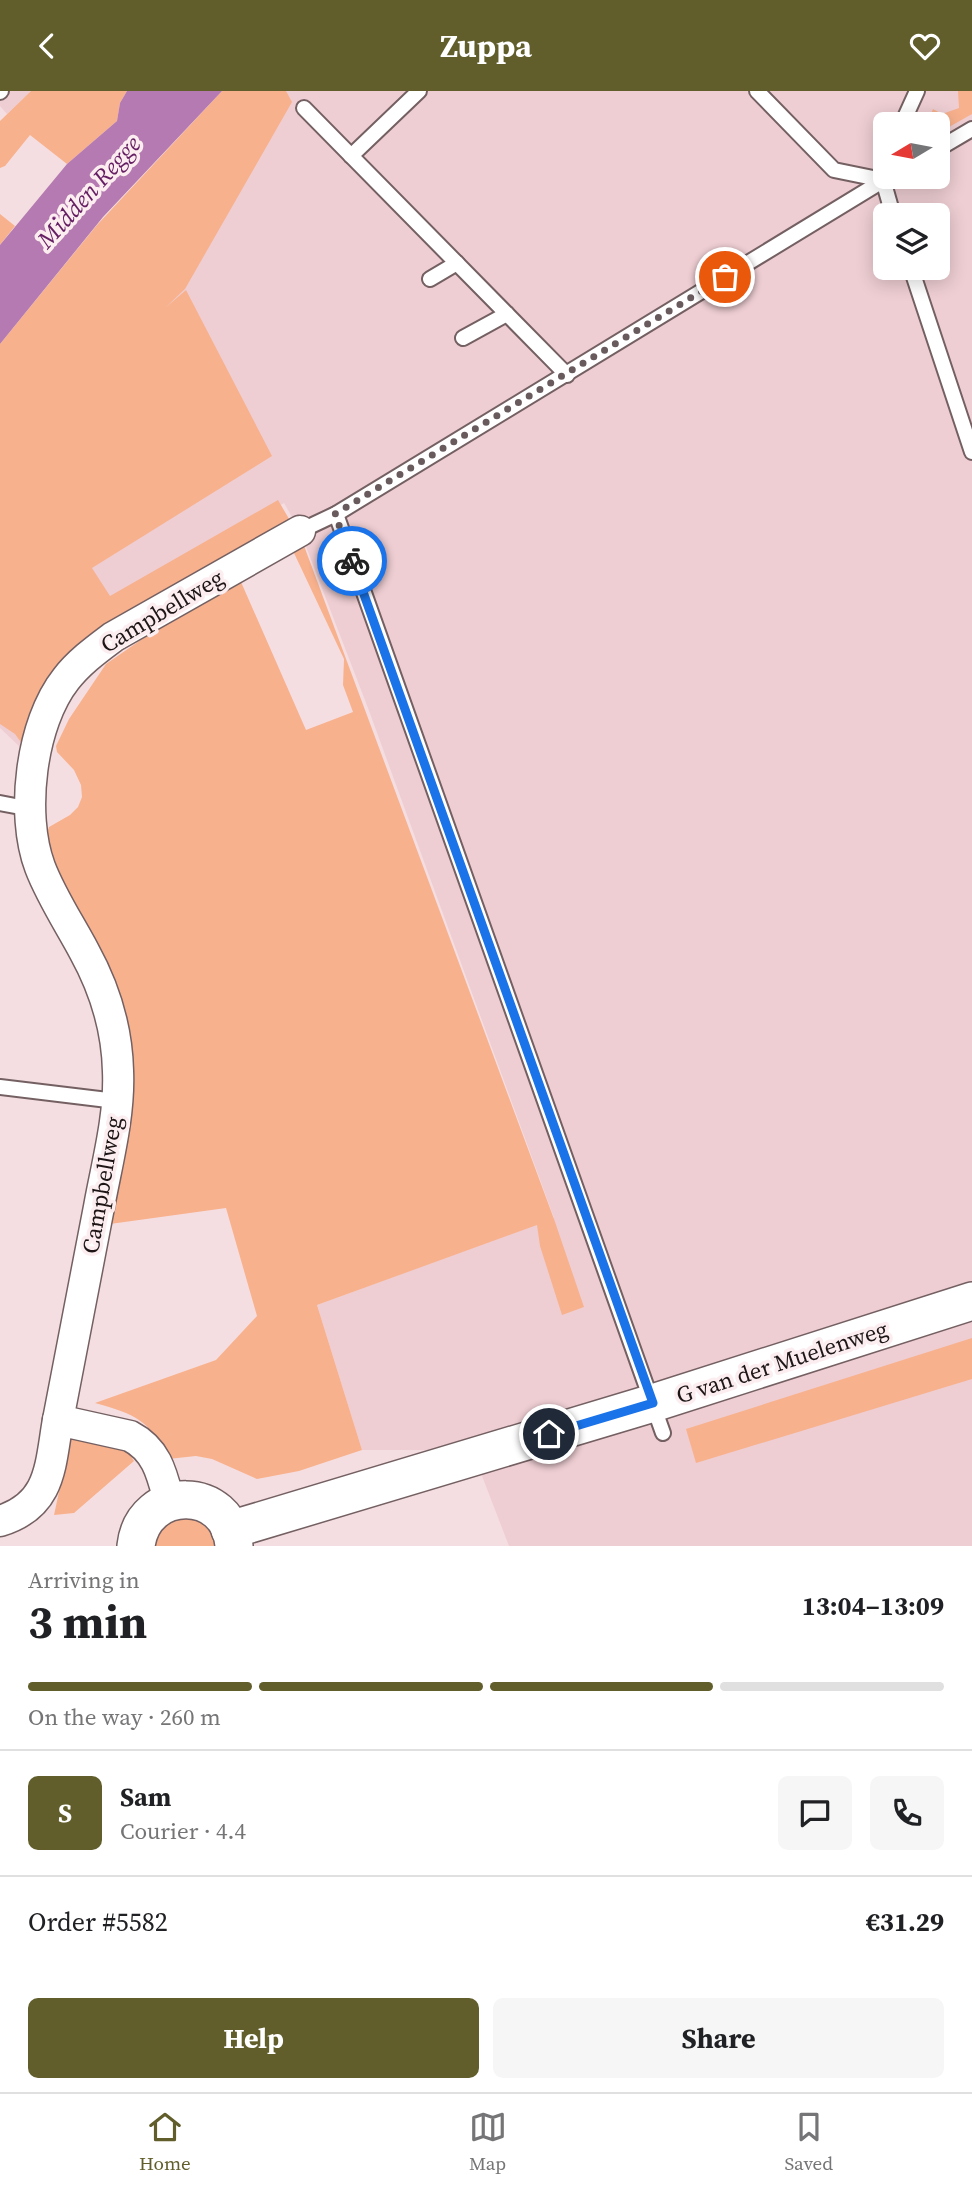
<!DOCTYPE html>
<html lang="en">
<head>
<meta charset="utf-8">
<style>
	:root { --surface:#fff; --page:#f6f6f6; --text:#202124; --muted:#757577; --line:#e0e0e0; --accent:#615e2b }
	body { margin:0; font-family:"Source Serif 4",serif; background:var(--page); color:var(--text); height:100vh; display:flex; flex-direction:column; font-size:26px; white-space:nowrap }
	* { box-sizing:border-box; margin:0 }
	p { font-size:23px; color:var(--muted) }
	.icon { flex:none; width:38px; height:38px; fill:none; stroke:currentColor; stroke-width:2; stroke-linecap:round; stroke-linejoin:round }
	.map { position:relative; height:1455px; overflow:hidden }
	.drawer { display:flex; flex-direction:column; background:var(--surface); flex:1 }
	.drawer>* { flex:none }
	.needle { width:46px; rotate:260deg }
	.fabs { position:absolute; left:873px; top:21px; display:grid; gap:14px }
	.fabs a { display:grid; place-items:center; width:77px; height:77px; border-radius:10px; background:var(--surface); box-shadow:0 4px 18px #0003; font-size:35px }
	.pin { position:absolute; display:grid; place-items:center; width:60px; height:60px; color:#fff; margin:-30px; border:4px solid #fff; border-radius:50%; box-shadow:0 2px 7px #0007 }
	.courier { position:absolute; display:grid; place-items:center; width:70px; height:70px; margin:-35px; border:5px solid #1a73e8; border-radius:50%; background:#fff; color:#222; box-shadow:0 2px 9px #0007 }
	.headline em { font-style:normal; font-weight:700 }
	.headline div { display:flex; flex-direction:column-reverse }
	.headline { display:flex; align-items:center; justify-content:space-between; height:119px; padding:0 28px }
	h1 { font-size:46px; font-weight:700; line-height:52px }
	.bar { display:grid; grid-template-columns:repeat(4,1fr); gap:10px 7px; align-content:center; height:84px; padding:0 28px }
	.bar i { height:9px; border-radius:5px; background:var(--line) }
	.bar .active { background:var(--accent) }
	.bar p { grid-column:span 4 }
	.line { display:flex; align-items:center; gap:18px; padding:0 28px; border-top:2px solid var(--line) }
	.line div { flex:1 }
	.round { display:grid; place-items:center; flex:none; width:74px; height:74px; border-radius:10px; background:var(--page) }
	.action { display:flex; gap:14px; margin-top:auto; padding:14px 28px }
	.action a { flex:1; height:80px; border-radius:10px; background:var(--accent); color:#fff; font-size:28px; font-weight:700; line-height:80px; text-align:center }
	.action a+a { background:var(--page); color:var(--text) }
	header { display:flex; justify-content:space-between; align-items:center; height:91px; padding:0 28px; background:var(--accent); color:#fff; font-size:32px; font-weight:700 }
	.dock { display:flex; justify-content:space-around; align-items:center; height:98px; border-top:2px solid var(--line); background:var(--surface); font-size:19px; color:var(--muted) }
	.dock a { display:grid; justify-items:center; gap:4px }
	.dock .active { color:var(--accent) }
	.map>svg:first-child { display:block }
	.built { fill:#eeced3; fill-rule:evenodd }
	.green { fill:#f8b18d }
	.water { fill:#b47ab1 }
	.lines { fill:none; stroke-linecap:round; stroke-linejoin:round }
	.service-casing { stroke:#746062; stroke-width:18 }
	.minor-casing { stroke:#746062; stroke-width:33 }
	.tertiary-casing { stroke:#746062; stroke-width:40 }
	.service { stroke:#fff; stroke-width:14 }
	.minor { stroke:#fff; stroke-width:30 }
	.tertiary { stroke:#fff; stroke-width:37 }
	.done { stroke:#695b5d; stroke-width:7; stroke-dasharray:0 12.6 }
	.route { stroke:#1a73e8; stroke-width:9 }
	.labels { text-anchor:middle; stroke-width:7; stroke-linejoin:round; paint-order:stroke }
	.street-label { font-size:23px; fill:#1d1516; stroke:#fceef0 }
	.water-label { font-size:24px; font-style:italic; fill:#651e63; stroke:#fceef0 }
</style>
</head>
<body>
<header><svg class="icon" aria-label="back" viewBox="0 0 24 24"><path d="M15 5l-7 7 7 7"/></svg>Zuppa<svg class="icon" aria-label="heart" viewBox="0 0 24 24"><path d="M12 20l-8-8c-3-5 5-10 8-4 3-6 11-1 8 4z"/></svg></header>
<div class="map">
<svg width="972" height="1455" viewBox="0 0 972 1455">
	<rect width="100%" height="100%" fill="#f5dee1"/>
	<g class="built">
		<polygon points="0,0 31,0 7,23 0,15"/>
		<path d="M235 0H972V1455H509L472 1359H362L317 1214 554 1127 368 617 300 440 284 412 25 575 20 656 0 637V265ZM886 33H938V86H886ZM886 124H938V177H886Z"/>
	</g>
	<g class="green">
		<polygon points="31,0 127,0 120,12 117,30 67,73 30,44 5,75 0,77 0,30"/>
		<polygon points="222,0 286,0 292,11 185,198 165,217 186,199 272,365 92,477 110,505 278,409 292,433 92,545 25,657 15,643 0,633 0,253 97,134"/>
		<polygon points="958,0 972,0 972,23 942,40 938,40 938,33 930,33 928,30 933,18 942,23 959,17"/>
		<polygon points="0,123 15,135 0,154"/>
		<path d="M303 452 554 1128 584 1216 562 1224 540 1155 537 1134 317 1214 362 1359 299 1380 257 1388 212 1368 196 1365 168 1368C150 1329 135 1323 95 1312L216 1269 257 1225 226 1117 110 1133 128 1004 59 794 46 745 49 736 70 724 78 716 82 706 81 694 74 679 57 661 56 655 69 628 106 573 148 544 241 491 306 639 353 621 343 594 344 568 294 462Z"/>
		<polygon points="972,1247 972,1288 696,1372 686,1338"/>
		<path d="M71 1345C93 1349 123 1348 134 1370L74 1422 54 1424Z"/>
		<polygon points="194,1425 210,1437 215,1455 151,1455 164,1430"/>
	</g>
	<polygon class="water" points="127,0 222,0 103,126 0,253 0,154 67,73 117,30 120,12"/>
	<g class="lines">
		<defs>
			<g id="service">
				<polyline points="757,0 834,79 883,89"/>
				<polyline points="0,1 1,0"/>
				<polyline points="304,17 567,284"/>
				<polyline points="902,33 917,0"/>
				<polyline points="938,58 972,38"/>
				<polyline points="351,65 419,0"/>
				<polyline points="886,83 883,89 893,124"/>
				<polyline points="911,177 972,361"/>
				<polyline points="430,188 457,172"/>
				<polyline points="463,247 507,223"/>
				<polyline points="336,423 663,1342"/>
				<polyline points="300,440 336,423 889,86"/>
				<polyline points="0,712 31,718"/>
				<polyline points="0,996 116,1010"/>
			</g>
			<g id="minor">
				<path d="M58 1329C72 1258 85 1187 99 1116 107 1072 120 1025 118 980 117 936 105 898 84 860 69 832 51 805 40 776 20 723 31 632 66 588 79 571 97 558 113 546L300 440"/>
				<path d="M0 1430C52 1414 50 1374 58 1329L130 1345C157 1359 162 1383 169 1410"/>
			</g>
			<g id="tertiary">
				<polyline points="230,1439 653,1312 972,1210"/>
				<path d="M136 1455C143 1393 230 1394 234 1455"/>
			</g>
		</defs>
		<use href="#service" class="service-casing"/>
		<use href="#minor" class="minor-casing"/>
		<use href="#tertiary" class="tertiary-casing"/>
		<use href="#service" class="service"/>
		<use href="#minor" class="minor"/>
		<use href="#tertiary" class="tertiary"/>
	</g>
	<g class="lines">
		<polyline class="done" points="352,470 335,423 725,186"/>
		<polyline class="route" points="352,470 653,1312 549,1343"/>
	</g>
	<g class="labels">
		<g class="street-label">
			<text transform="translate(162 520) rotate(-31)" y="8">Campbellweg</text>
			<text transform="translate(102 1094) rotate(-80)" y="8">Campbellweg</text>
			<text transform="translate(782 1271) rotate(-18)" y="8">G van der Muelenweg</text>
		</g>
		<g class="water-label">
			<text transform="translate(89 101) rotate(-48)" y="8">Midden Regge</text>
		</g>
	</g>
</svg>
<div class="fabs">
<a><svg class="needle" viewBox="-14 -14 28 28"><path d="M0-13l5 13h-10z" fill="#e53935"/><path d="M0 13l5-13h-10z" fill="#757577"/></svg></a>
<a><svg class="icon" aria-label="layers" viewBox="0 0 24 24"><path d="M12 4l9 5-9 5-9-5zM3 14l9 5 9-5"/></svg></a>
</div>
<div class="pin" style="left:725px;top:186px;background:#ea580c"><svg class="icon" aria-label="bag" viewBox="0 0 24 24"><path d="M5 8h14l-1 12H6zM9 8a3 3 0 0 1 6 0"/></svg></div>
<div class="pin" style="left:549px;top:1343px;background:#1f2937"><svg class="icon" aria-label="home" viewBox="0 0 24 24"><path d="M3 11l9-7 9 7M6 9v11h12V9"/></svg></div>
<div class="courier" style="left:352px;top:470px"><svg class="icon" aria-label="bike" viewBox="0 0 24 24"><circle cx="6" cy="16" r="4"/><circle cx="18" cy="16" r="4"/><path d="M6 16l4-8h5l3 8M10 8l3 8H6M13 5h3"/></svg></div>
</div>
<section class="drawer">
<div class="headline"><div><h1>3 min</h1><p>Arriving in</p></div><em>13:04–13:09</em></div>
<div class="bar"><i class="active"></i><i class="active"></i><i class="active"></i><i></i><p>On the way · 260 m</p></div>
<div class="line" style="height:126px"><b class="round" style="background:var(--accent);color:#fff">S</b><div><b>Sam</b><p>Courier · 4.4</p></div><a class="round"><svg class="icon" aria-label="chat" viewBox="0 0 24 24"><path d="M4 5h16v11H9l-5 4z"/></svg></a><a class="round"><svg class="icon" aria-label="phone" viewBox="0 0 24 24"><path d="M5 4h4l2 5-3 2q2 4 5 5l2-3 5 2v4C11 20 4 13 5 4z"/></svg></a></div>
<div class="line" style="height:91px"><div>Order #5582</div><b>€31.29</b></div>
<div class="action"><a>Help</a><a>Share</a></div>
</section>
<nav class="dock">
<a class="active"><svg class="icon" aria-label="home" viewBox="0 0 24 24"><path d="M3 11l9-7 9 7M6 9v11h12V9"/></svg>Home</a>
<a><svg class="icon" aria-label="map" viewBox="0 0 24 24"><path d="M3 6l6-2 6 2 6-2v14l-6 2-6-2-6 2zM9 4v14M15 6v14"/></svg>Map</a>
<a><svg class="icon" aria-label="saved" viewBox="0 0 24 24"><path d="M7 4h10v16l-5-4-5 4z"/></svg>Saved</a>
</nav>
</body>
</html>
